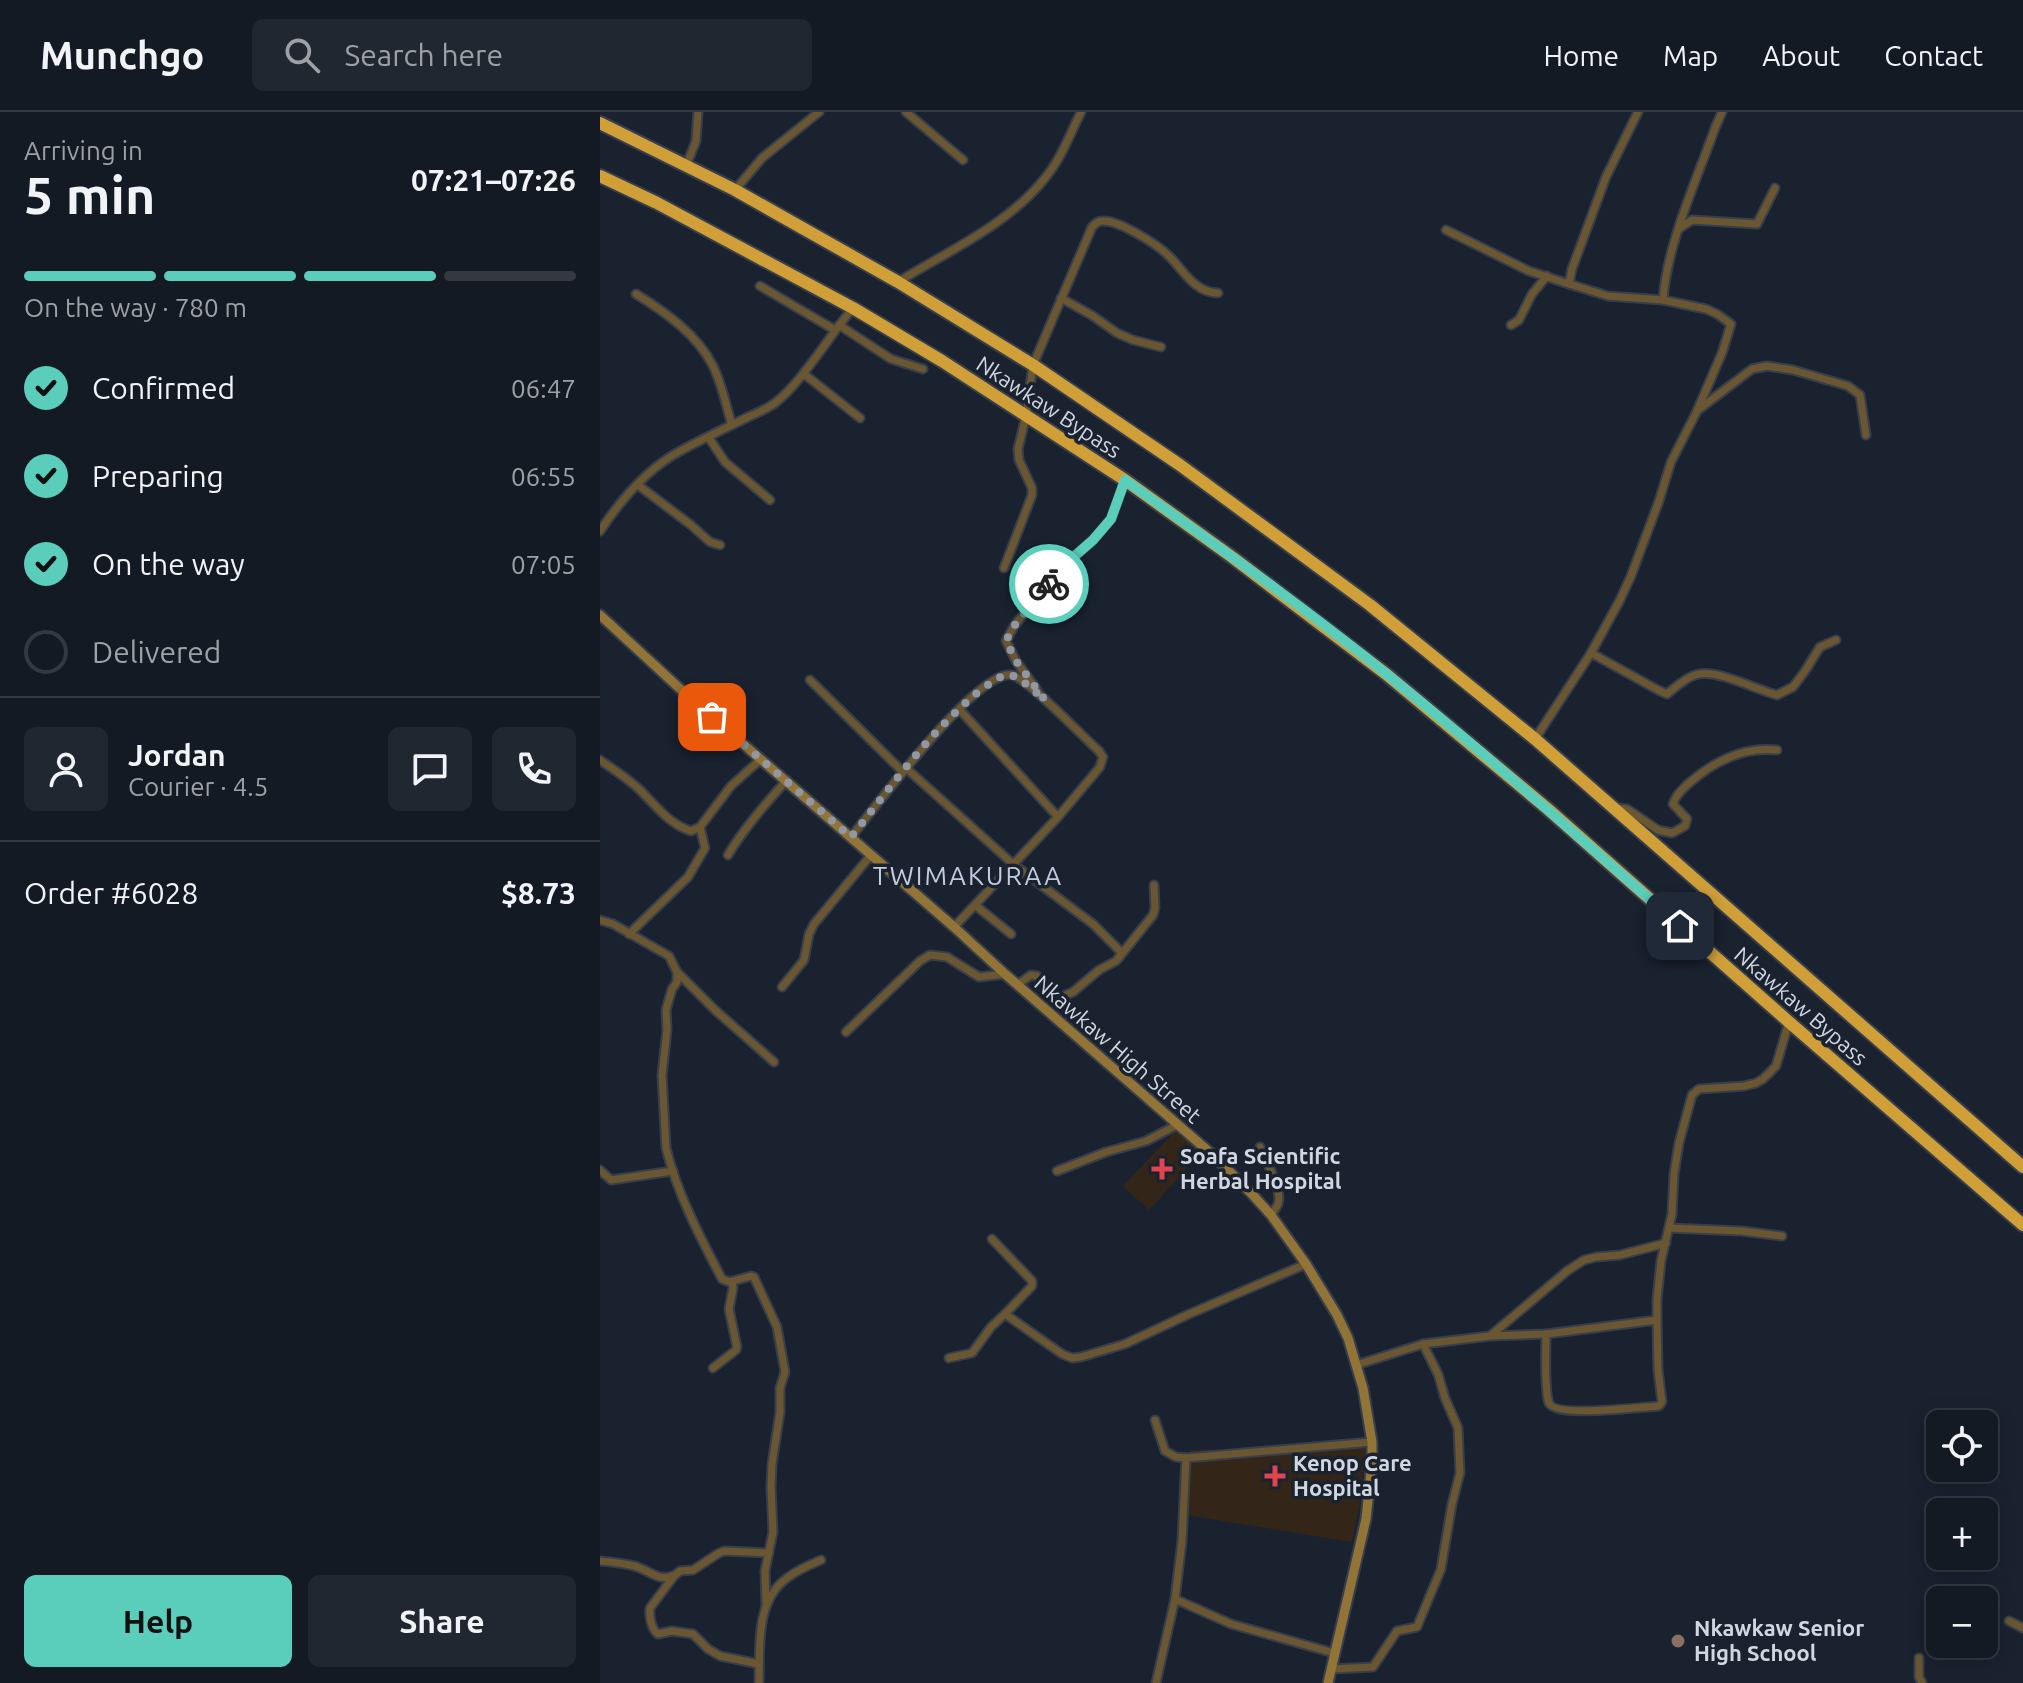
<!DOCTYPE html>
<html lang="en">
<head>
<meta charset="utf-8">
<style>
	:root { --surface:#141a24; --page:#212731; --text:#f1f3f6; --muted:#9da1a6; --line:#333841; --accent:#5bcebb }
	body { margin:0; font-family:Ubuntu,sans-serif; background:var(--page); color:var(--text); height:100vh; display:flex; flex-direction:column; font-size:30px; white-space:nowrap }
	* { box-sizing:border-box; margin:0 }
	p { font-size:26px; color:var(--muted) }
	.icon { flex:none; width:44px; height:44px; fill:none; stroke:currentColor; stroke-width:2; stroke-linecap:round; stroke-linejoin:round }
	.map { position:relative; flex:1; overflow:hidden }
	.drawer { display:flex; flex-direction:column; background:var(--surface); width:600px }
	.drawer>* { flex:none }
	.fabs { position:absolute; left:1326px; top:1298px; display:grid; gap:16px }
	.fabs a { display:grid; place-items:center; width:72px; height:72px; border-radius:12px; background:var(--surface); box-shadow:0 4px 20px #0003,0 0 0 2px var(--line); font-size:40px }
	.pin { position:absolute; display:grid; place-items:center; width:68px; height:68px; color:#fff; margin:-34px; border-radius:16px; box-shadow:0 4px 12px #0006 }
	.courier { position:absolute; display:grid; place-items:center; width:80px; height:80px; margin:-40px; border:6px solid #5bcebb; border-radius:50%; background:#fff; color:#222; box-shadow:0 2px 10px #0007 }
	.headline em { font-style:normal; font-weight:600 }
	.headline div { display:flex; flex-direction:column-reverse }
	.headline { display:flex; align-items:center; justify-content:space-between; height:136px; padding:0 24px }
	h1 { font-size:52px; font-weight:600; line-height:60px }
	.bar { display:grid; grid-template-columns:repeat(4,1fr); gap:12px 8px; align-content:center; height:96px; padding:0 24px }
	.bar i { height:10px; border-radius:6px; background:var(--line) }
	.bar .current { background:var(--accent) }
	.bar p { grid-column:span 4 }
	.line { display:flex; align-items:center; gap:20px; padding:0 24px; border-top:2px solid var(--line) }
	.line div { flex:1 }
	.round { display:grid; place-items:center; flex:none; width:84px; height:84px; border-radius:12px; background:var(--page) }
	ol { padding:0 24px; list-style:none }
	li { display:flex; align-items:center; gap:24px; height:88px }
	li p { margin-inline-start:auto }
	li .icon { padding:8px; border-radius:50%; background:var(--accent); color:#111; stroke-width:4 }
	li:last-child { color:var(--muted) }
	li i { width:44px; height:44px; border:4px solid var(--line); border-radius:50% }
	.cta { display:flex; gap:16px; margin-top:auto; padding:16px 24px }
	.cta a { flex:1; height:92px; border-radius:12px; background:var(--accent); color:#111; font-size:32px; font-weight:600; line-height:92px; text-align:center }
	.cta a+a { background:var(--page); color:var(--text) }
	header { display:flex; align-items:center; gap:48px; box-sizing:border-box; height:112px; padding:0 40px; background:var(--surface); border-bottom:2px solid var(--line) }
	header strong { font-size:38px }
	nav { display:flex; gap:44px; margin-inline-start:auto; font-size:28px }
	.search { width:560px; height:72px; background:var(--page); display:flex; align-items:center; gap:20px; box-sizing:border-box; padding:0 28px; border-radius:12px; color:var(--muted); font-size:30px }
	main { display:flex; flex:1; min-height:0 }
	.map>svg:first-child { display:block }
	.medical { fill:#332619 }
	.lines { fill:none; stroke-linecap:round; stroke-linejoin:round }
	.street-casing { stroke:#373f4c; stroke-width:11 }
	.secondary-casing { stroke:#373f4c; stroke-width:13 }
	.highway-casing { stroke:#373f4c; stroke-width:16 }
	.street { stroke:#6a5732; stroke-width:7 }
	.secondary { stroke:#937437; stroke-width:9 }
	.highway { stroke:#d09f38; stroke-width:12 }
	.done { stroke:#9198a2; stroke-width:8; stroke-dasharray:0 14.4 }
	.route { stroke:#5bcebb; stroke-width:10 }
	.health-dot { fill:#e0444e; stroke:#1a2230; stroke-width:3 }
	.education-dot { fill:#8d6e63; stroke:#1a2230; stroke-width:3 }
	.labels { text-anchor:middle; stroke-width:7; stroke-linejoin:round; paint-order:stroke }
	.street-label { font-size:22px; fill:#d1d7e0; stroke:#1a2230 }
	.poi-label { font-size:22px; font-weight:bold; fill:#d1d7e0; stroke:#1a2230; text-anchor:start }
	.quarter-label { font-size:26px; letter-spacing:2px; fill:#c1ccde; stroke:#1a2230 }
</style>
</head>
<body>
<header>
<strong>Munchgo</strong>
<div class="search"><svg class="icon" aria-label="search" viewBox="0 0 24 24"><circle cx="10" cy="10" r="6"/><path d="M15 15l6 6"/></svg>Search here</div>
<nav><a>Home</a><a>Map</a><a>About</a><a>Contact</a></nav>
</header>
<main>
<section class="drawer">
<div class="headline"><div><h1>5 min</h1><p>Arriving in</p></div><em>07:21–07:26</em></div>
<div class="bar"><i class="current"></i><i class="current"></i><i class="current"></i><i></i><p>On the way · 780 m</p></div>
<ol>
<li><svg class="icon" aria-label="check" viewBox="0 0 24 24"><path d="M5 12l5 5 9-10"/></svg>Confirmed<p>06:47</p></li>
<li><svg class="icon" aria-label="check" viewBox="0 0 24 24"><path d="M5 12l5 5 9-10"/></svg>Preparing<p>06:55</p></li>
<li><svg class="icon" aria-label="check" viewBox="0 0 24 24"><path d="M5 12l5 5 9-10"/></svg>On the way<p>07:05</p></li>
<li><i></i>Delivered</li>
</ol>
<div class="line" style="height:144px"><a class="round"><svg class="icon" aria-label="person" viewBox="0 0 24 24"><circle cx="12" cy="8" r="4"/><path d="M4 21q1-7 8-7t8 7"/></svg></a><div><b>Jordan</b><p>Courier · 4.5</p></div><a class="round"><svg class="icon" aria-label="chat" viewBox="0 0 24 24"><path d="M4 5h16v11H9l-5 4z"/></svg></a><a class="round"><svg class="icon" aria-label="phone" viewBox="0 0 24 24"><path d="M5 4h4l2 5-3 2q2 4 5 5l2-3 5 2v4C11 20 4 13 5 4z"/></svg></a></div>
<div class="line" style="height:104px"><div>Order #6028</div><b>$8.73</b></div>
<div class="cta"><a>Help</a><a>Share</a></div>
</section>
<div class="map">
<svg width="1423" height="1571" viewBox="0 0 1423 1571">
	<rect width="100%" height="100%" fill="#1a2230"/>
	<g class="medical">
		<polygon points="576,1018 601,1041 549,1098 523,1074"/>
		<polygon points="766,1335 760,1390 752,1430 586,1403 589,1338"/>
	</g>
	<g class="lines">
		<defs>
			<g id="street">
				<polyline points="306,0 363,48"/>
				<polyline points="86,54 96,29 98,0"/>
				<polyline points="135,78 162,46 219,0"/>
				<polyline points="1080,116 1092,108 1157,112 1175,76"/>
				<polyline points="846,118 929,159 969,172"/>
				<path d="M298 170C348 139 408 113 445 66 461 47 470 22 481 0"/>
				<polyline points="160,174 235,218"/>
				<path d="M36 182C65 200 97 222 113 254 122 272 126 294 132 313"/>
				<polyline points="461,186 493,204 517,221 533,228 561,235"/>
				<path d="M1063 188C1067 132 1096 70 1115 16L1122 0"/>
				<polyline points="239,213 291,247 323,257"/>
				<polyline points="911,213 919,208 932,182 947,164"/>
				<polyline points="204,262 260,306"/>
				<polyline points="1098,298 1152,257 1167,254 1193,258 1248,274 1260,283 1266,323"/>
				<polyline points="109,326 125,350 170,388"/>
				<polyline points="38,373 91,413 110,430 120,433"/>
				<path d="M0 419C20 389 49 355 82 338 104 326 126 316 148 305 157 301 167 297 175 291 203 269 229 224 253 196"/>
				<path d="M404 456 432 383V376L419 348 418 337 426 304 433 253 492 115C496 111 498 109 503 109 519 108 558 133 569 144 585 160 594 180 618 181"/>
				<path d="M991 541 1058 578 1067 582C1076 575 1085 566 1095 563 1116 556 1154 577 1177 583L1193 575 1205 559 1220 535 1236 528"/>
				<polyline points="210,568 303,660"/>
				<polyline points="437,578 416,549 406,529 414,514 461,456 493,428 511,407 525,368"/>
				<polyline points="359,597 458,705"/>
				<polyline points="935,627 991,541 1020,488 1031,464 1059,389 1071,350 1097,299 1122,241 1131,212 1117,202 1106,197 1063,188 1008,184 969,172 972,157 1006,65 1038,0"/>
				<path d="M0 648C14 658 29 667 41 679 56 694 69 712 91 719L100 715 131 674 161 647"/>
				<polyline points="306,656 413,752 493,812 522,841"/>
				<path d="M1017 696 1027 697 1058 718 1072 721 1085 714 1087 707 1073 692C1076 683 1081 679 1088 672 1113 650 1143 634 1177 638"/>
				<path d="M251 725C274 697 379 555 412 563 428 567 483 625 499 639L503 645 500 655 458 705 354 815"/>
				<path d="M128 743C144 716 165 692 187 668"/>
				<polyline points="375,793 411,822"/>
				<path d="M0 808 13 812 69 844 77 860V870L72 877 66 898 67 918 62 963 66 1036C77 1081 100 1125 122 1167L130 1170 151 1164 154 1165 177 1215 185 1260 180 1276V1300L172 1352 171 1375 173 1420 165 1459 166 1494"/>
				<polyline points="29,822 88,765 105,736 100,715"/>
				<polyline points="77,860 115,898 174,950"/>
				<polyline points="417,873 431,863 437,864 457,884 461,885 473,880 499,858 516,849 553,803 555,796 554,773"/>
				<polyline points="182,875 204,848 209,822 214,812 271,743"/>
				<polyline points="246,920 320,849 330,843 347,845 379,865 405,862"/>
				<path d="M660 1035C665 1048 683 1078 678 1092 677 1095 673 1100 671 1103"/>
				<polyline points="0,1058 11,1068 73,1059"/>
				<polyline points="457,1059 506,1040 546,1029 577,1013"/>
				<polyline points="1069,1116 1141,1119 1182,1124"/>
				<polyline points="392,1127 432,1169 432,1174 405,1202"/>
				<path d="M946 1222C946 1237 944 1279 949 1291 955 1306 1042 1295 1059 1294L1062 1290 1058 1258 1057 1208"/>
				<polyline points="890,1224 967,1159 984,1148 996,1145 1020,1143 1066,1131"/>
				<polyline points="349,1246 372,1241 391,1215 405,1202 462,1242 472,1246 481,1245 525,1232 587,1203 706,1152"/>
				<polyline points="756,1253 823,1232 890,1224 946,1222 1057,1208 1057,1187 1061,1149 1072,1102 1074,1062 1079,1031 1092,983 1099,977 1144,974 1156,971 1163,967 1176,954 1189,910"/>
				<polyline points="113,1256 136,1238 137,1235 129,1197 133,1176 132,1169"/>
				<polyline points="555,1308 565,1339 576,1345 586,1346 772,1330"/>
				<path d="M0 1449C11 1450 23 1451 34 1454 48 1457 58 1470 72 1464"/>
				<polyline points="575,1487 631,1512 734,1541"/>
				<polyline points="1409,1509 1423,1516"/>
				<polyline points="1319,1546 1319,1565 1322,1571"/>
				<path d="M159 1552 120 1544 108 1537 93 1522 72 1519 58 1522C51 1517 49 1504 50 1496L74 1464 80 1459 93 1458 119 1441 124 1439 169 1441"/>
				<polyline points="732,1557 773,1555 797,1519 817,1515 841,1457 852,1392 860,1361 858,1316 845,1286 838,1262 823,1232"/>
				<path d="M159 1571C160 1536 155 1489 187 1466 197 1458 209 1453 221 1448"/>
				<polyline points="556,1571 575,1487 582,1429 586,1346"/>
			</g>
			<polyline id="secondary" points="0,503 89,585 354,815 405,862 615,1045 652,1082 671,1103 706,1152 737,1203 748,1226 763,1276 772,1330 772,1349 766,1407 728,1571"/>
			<g id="highway">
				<polyline points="0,11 135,78 298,170 433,253 580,353 770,493 935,627 1423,1055"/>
				<polyline points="0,64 57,91 253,196 342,249 525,368 632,445 786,562 949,698 1189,910 1423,1113"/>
			</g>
		</defs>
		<use href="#street" class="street-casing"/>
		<use href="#secondary" class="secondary-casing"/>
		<use href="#highway" class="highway-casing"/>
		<use href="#street" class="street"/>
		<use href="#secondary" class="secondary"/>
		<use href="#highway" class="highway"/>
	</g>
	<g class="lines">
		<path class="done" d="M112 605 251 725C291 675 328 622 377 581 388 573 396 566 408 562L419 566 445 588 416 549 406 529 414 514 449 472"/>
		<path class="route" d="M449 472 461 456 493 428 511 407 525 368C614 432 704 495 789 564 888 644 984 729 1080 814"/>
	</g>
	<g class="health-dot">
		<path d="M558 1045h8v8h8v8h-8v8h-8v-8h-8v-8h8z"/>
		<path d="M671 1352h8v8h8v8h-8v8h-8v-8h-8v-8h8z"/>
	</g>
	<circle class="education-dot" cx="1078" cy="1529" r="8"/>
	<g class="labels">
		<g class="street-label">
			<text transform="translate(449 295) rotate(33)" y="8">Nkawkaw Bypass</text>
			<text transform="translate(1201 894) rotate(41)" y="8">Nkawkaw Bypass</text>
			<text transform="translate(518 937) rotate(41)" y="8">Nkawkaw High Street</text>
		</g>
		<g class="poi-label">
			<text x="580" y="1052">Soafa Scientific<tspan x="580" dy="25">Herbal Hospital</tspan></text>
			<text x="693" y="1359">Kenop Care<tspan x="693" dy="25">Hospital</tspan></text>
			<text x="1094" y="1524">Nkawkaw Senior<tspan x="1094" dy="25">High School</tspan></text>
		</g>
		<g class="quarter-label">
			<text x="368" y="773">TWIMAKURAA</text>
		</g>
	</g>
</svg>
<div class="fabs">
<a><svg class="icon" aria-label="locate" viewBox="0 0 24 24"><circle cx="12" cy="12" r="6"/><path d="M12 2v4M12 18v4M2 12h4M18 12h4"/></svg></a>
<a>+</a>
<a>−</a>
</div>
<div class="pin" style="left:112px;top:605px;background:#ea580c"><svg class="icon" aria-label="bag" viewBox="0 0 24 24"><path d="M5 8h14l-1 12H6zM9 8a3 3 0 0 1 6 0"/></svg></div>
<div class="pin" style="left:1080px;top:814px;background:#1f2937"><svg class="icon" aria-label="home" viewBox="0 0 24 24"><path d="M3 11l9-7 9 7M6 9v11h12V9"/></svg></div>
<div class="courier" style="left:449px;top:472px"><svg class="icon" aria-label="bike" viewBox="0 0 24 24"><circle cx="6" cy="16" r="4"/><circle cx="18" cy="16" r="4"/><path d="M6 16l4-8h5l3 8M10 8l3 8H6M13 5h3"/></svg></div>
</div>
</main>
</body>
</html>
